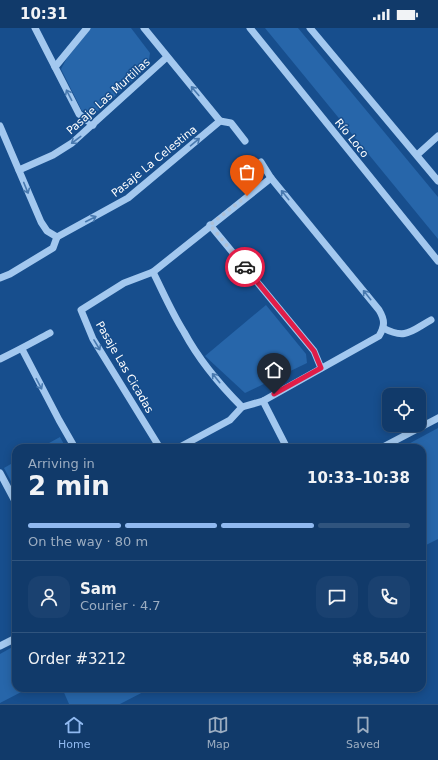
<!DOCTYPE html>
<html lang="en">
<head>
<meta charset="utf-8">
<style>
	:root { --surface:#113a6a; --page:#1a4170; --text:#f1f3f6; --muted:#9cadc1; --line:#30547e; --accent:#90b9f0 }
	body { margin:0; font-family:"DejaVu Sans",sans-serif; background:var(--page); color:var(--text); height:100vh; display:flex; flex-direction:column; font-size:15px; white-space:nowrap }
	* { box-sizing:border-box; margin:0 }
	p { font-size:13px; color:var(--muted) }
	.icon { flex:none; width:22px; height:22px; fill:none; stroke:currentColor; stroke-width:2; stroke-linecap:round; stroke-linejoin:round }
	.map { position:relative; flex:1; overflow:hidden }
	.details { position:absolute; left:12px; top:416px; width:414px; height:248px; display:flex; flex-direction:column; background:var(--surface); border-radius:12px; box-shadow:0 2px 10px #0003,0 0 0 1px var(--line) }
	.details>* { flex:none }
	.fabs { position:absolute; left:382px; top:360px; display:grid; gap:8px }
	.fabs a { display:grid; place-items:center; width:44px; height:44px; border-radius:8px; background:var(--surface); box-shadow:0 2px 10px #0003,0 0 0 1px var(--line); font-size:20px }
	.pin { position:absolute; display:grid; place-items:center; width:34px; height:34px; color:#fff; margin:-41px -17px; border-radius:50% 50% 50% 0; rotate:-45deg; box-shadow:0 0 4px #0007 }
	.pin .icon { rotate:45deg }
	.courier { position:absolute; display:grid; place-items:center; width:40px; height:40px; margin:-20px; border:3px solid #e11d48; border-radius:50%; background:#fff; color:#222; box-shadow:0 1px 5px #0007 }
	.head em { font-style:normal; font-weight:700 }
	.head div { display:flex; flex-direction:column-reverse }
	.head { display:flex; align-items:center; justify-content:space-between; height:68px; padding:0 16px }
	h1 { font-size:26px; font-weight:700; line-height:30px }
	.bar { display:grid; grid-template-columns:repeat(4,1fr); gap:6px 4px; align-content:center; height:48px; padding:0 16px }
	.bar i { height:5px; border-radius:3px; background:var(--line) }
	.bar .on { background:var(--accent) }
	.bar p { grid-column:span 4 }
	.line { display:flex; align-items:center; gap:10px; padding:0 16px; border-top:1px solid var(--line) }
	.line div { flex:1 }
	.round { display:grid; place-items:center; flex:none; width:42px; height:42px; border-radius:12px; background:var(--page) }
	.status { display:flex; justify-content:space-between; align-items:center; height:28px; padding:0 20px; background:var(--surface); direction:ltr }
	.status svg { height:11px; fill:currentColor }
	.menu { display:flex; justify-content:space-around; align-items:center; height:56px; border-top:1px solid var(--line); background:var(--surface); font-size:11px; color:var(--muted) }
	.menu a { display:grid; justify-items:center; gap:2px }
	.menu .on { color:var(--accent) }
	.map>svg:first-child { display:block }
	.green { fill:#2766aa }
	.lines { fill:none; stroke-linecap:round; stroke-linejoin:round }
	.minor { stroke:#a3c8ef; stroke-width:7 }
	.oneway { stroke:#4879af }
	.done { stroke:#aec1d7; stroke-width:4; stroke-dasharray:0 7.2 }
	.route { stroke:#e11d48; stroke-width:5 }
	.labels { text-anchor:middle; stroke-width:3; stroke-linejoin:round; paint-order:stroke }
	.street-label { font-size:11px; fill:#fff; stroke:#174e8d }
</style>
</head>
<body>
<div class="status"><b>10:31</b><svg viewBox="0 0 49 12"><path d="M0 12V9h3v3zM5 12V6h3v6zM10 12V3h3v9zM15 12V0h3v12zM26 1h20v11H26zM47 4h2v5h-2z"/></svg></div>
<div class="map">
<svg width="438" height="676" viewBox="0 0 438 676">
	<rect width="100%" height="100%" fill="#174e8d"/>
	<g class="green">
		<polygon points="91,0 131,0 150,25 148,39 98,83 82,83 61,41 67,30"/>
		<polygon points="265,0 298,0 438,169 438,211"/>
		<polygon points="266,277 306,326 307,335 245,365 205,328"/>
		<polygon points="438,400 438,511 422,519 422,420 401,420"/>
		<polygon points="60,409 66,420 40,420"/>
		<polygon points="16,433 16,463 4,440"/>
		<polygon points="16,617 16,660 29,660 0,675 0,626"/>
		<polygon points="62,660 151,660 120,676 69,676"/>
	</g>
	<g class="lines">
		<g class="minor">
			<polyline points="35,0 79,86 93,97"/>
			<polyline points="144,0 220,93 231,95 245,113"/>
			<polyline points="250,0 438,233"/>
			<polyline points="310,0 438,153"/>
			<polyline points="55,39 87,0"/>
			<polyline points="0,98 41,194 47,203 57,209"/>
			<polyline points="417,127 438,108"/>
			<polyline points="19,142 53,127 72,115 167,29"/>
			<polyline points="210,197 314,323 321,340"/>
			<polyline points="57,209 128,170 220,93"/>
			<path d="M153 244C163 264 172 285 184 304 199 332 220 357 242 379"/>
			<polyline points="0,250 10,246 53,220 57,209"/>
			<path d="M383 300C406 312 411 303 431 292"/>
			<polyline points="22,321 59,392 75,420"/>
			<path d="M0 331C17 323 33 314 50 305"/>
			<polyline points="263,373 287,420"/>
			<polyline points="160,420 93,311 81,282 124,255 153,244 271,150"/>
			<path d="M178 420 230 392 242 379 263 373 379 308C385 298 385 292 379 282L271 150 261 134"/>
			<polyline points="381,420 438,390"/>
			<polyline points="0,445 16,475"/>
			<polyline points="0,618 16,610"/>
		</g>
	</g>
	<defs><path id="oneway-shaft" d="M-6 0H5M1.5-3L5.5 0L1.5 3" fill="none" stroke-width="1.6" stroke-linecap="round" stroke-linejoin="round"/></defs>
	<g class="oneway">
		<use href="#oneway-shaft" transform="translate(195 63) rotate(-130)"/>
		<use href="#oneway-shaft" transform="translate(69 67) rotate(-117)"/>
		<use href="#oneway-shaft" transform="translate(76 112) rotate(143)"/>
		<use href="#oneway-shaft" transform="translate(195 114) rotate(-40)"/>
		<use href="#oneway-shaft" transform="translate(26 160) rotate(68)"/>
		<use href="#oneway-shaft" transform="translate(285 167) rotate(-129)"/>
		<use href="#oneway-shaft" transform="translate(91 191) rotate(-27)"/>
		<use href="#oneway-shaft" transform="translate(367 267) rotate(-129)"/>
		<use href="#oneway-shaft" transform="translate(97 317) rotate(59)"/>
		<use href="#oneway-shaft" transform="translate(216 350) rotate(-129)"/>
		<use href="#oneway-shaft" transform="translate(39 356) rotate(62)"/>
	</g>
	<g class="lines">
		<polyline class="done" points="245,239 210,197 247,168"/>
		<polyline class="route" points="245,239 314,323 321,340 274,366"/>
	</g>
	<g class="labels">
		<g class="street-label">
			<text transform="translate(108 68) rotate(-42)" y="4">Pasaje Las Murtillas</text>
			<text transform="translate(352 110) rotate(51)" y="4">Río Loco</text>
			<text transform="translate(154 133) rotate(-39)" y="4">Pasaje La Celestina</text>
			<text transform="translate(125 339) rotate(60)" y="4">Pasaje Las Cicadas</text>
		</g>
	</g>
</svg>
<div class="fabs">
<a><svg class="icon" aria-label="locate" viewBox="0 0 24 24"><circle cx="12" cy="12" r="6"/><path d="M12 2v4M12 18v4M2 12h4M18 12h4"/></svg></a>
</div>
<div class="pin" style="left:247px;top:168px;background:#ea580c"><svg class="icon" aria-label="bag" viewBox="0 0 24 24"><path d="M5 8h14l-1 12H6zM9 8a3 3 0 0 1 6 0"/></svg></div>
<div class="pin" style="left:274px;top:366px;background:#1f2937"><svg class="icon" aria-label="home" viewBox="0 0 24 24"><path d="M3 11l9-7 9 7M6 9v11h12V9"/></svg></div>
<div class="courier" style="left:245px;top:239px"><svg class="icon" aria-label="car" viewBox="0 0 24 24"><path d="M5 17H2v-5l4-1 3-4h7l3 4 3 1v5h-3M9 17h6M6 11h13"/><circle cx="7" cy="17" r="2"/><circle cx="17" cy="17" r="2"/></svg></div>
<section class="details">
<div class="head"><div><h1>2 min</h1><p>Arriving in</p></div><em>10:33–10:38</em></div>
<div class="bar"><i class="on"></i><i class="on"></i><i class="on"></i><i></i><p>On the way · 80 m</p></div>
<div class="line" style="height:72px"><a class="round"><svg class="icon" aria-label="person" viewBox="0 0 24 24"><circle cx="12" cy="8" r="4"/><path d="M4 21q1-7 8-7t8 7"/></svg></a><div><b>Sam</b><p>Courier · 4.7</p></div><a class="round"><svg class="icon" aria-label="chat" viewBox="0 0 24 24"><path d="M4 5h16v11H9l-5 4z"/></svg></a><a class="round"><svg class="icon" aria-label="phone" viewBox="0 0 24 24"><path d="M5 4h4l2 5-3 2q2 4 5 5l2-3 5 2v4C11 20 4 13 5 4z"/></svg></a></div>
<div class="line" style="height:52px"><div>Order #3212</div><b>$8,540</b></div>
</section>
</div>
<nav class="menu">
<a class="on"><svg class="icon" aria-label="home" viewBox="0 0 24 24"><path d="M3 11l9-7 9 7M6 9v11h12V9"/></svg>Home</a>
<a><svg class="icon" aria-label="map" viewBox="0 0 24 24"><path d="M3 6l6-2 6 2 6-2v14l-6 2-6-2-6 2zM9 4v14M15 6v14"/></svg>Map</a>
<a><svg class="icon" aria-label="saved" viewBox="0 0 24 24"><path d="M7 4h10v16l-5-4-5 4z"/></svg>Saved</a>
</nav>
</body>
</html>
